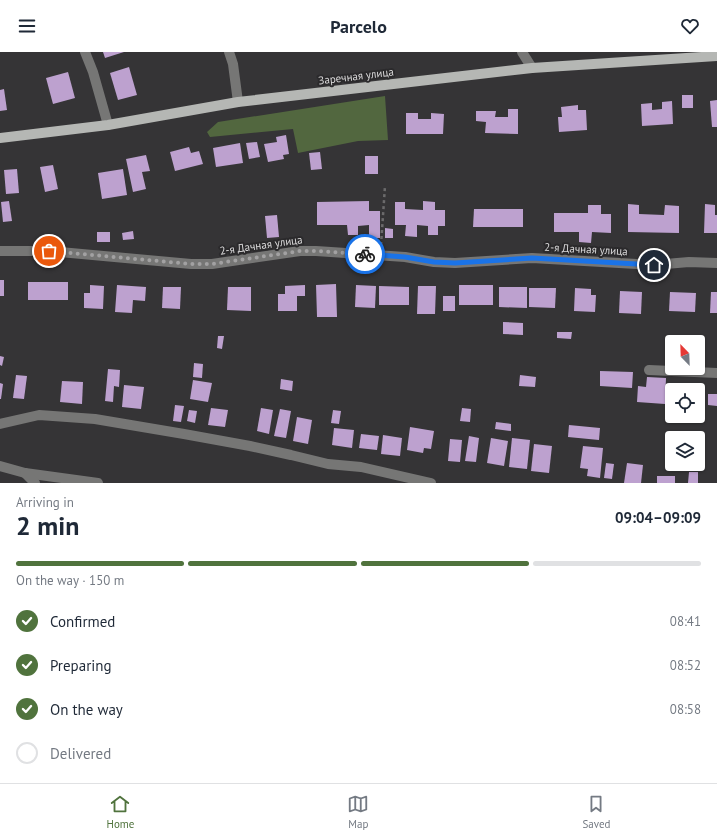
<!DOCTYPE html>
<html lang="en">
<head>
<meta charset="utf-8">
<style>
	:root { --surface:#fff; --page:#f2f2f3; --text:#1f2937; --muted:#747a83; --line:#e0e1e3; --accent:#50733d }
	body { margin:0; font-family:"PT Sans",sans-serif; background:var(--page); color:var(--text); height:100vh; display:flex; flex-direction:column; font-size:15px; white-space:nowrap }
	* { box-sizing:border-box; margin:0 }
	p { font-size:13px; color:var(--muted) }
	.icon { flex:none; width:22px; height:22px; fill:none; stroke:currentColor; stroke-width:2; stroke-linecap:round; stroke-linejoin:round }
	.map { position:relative; height:431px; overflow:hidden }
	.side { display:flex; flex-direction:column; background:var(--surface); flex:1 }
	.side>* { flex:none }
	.needle { width:26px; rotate:337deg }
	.buttons { position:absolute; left:665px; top:283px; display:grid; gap:8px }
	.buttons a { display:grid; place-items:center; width:40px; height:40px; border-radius:4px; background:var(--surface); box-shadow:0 1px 3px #0004; font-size:20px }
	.pin { position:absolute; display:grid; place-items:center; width:34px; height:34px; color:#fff; margin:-17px; border:2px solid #fff; border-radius:50%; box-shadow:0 1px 4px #0007 }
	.courier { position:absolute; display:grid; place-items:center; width:40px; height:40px; margin:-20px; border:3px solid #1a73e8; border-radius:50%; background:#fff; color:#222; box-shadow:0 1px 5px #0007 }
	.headline em { font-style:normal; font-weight:700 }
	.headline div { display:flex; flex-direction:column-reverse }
	.headline { display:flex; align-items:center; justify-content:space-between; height:68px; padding:0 16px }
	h1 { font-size:26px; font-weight:700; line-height:30px }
	.bar { display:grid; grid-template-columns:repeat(4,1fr); gap:6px 4px; align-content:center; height:48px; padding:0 16px }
	.bar i { height:5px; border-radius:3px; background:var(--line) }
	.bar .active { background:var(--accent) }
	.bar p { grid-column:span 4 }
	ol { padding:0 16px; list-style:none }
	li { display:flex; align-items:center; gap:12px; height:44px }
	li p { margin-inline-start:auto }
	li .icon { padding:4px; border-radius:50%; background:var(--accent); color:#fff; stroke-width:4 }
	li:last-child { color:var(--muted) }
	li i { width:22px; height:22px; border:2px solid var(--line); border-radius:50% }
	header { display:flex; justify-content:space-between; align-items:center; height:52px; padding:0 16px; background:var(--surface); font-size:18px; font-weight:700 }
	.dock { display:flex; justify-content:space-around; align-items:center; height:56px; border-top:1px solid var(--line); background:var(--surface); font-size:11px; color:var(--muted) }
	.dock a { display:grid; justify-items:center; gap:2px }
	.dock .active { color:var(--accent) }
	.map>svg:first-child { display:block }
	.green { fill:#52673f }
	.building { fill:#bda1cf }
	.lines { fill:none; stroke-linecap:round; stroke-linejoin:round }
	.path { stroke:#6b6a6b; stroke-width:2.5; stroke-dasharray:3 3; stroke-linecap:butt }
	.minor { stroke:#767675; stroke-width:10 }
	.major { stroke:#b5b7b4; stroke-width:10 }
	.done { stroke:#a2a1a2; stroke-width:4; stroke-dasharray:0 7.2 }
	.route { stroke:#1a73e8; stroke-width:5 }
	.labels { text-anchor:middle; stroke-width:4; stroke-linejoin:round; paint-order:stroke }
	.street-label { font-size:11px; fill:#dcdbdc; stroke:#2b2a2c }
</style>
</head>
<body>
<header><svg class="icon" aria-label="menu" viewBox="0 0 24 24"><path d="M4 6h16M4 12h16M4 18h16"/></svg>Parcelo<svg class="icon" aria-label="heart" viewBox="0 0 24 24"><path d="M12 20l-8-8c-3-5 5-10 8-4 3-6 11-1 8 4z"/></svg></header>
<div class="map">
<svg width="717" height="431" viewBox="0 0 717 431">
	<rect width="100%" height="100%" fill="#353436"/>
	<polygon class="green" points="385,44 388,88 358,89 298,101 293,77 210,85 207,80 218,70"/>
	<g class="building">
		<polygon points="103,0 124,0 105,6"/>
		<polygon points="129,15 137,43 118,48 110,21"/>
		<polygon points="68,20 75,46 53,52 46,26"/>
		<polygon points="4,37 7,58 0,59 0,38"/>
		<rect x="682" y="43" width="11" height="13"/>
		<polygon points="717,48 717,75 712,75 710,49"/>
		<polygon points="672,49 673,72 642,74 641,52 652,51 652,58 662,57 662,50"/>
		<polygon points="578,53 578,58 586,58 587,78 559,80 558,65 562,65 561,55"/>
		<polygon points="508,57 518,57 518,82 485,81 486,70 476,69 476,59 496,59 495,65 508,65"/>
		<polygon points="406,61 418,61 418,67 431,67 431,61 444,62 443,82 406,82"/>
		<polygon points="286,83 289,102 283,103 284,107 268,110 264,92 277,90 276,85"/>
		<polygon points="257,90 260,105 249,107 246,91"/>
		<polygon points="240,91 243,111 216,115 213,96"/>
		<polygon points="189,95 191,101 199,99 203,112 175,119 170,100"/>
		<polygon points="320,100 322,117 311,118 309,101"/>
		<polygon points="146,103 150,119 142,120 146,137 133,140 126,107"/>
		<rect x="365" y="104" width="13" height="18"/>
		<polygon points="53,113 58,137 45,140 40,115"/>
		<polygon points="17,117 19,141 6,142 4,118"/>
		<polygon points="123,117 127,143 102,147 98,121"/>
		<polygon points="9,149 12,169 3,170 1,150"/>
		<polygon points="369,149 369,159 380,159 380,186 369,186 369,173 358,174 358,183 348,183 347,173 317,173 317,150"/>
		<polygon points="423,149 435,150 435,158 445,158 445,174 438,174 438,183 428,183 428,174 417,173 417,185 405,184 406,173 395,173 395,150 405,150 405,157 423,158"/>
		<polygon points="628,152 639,153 639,162 664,163 665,153 679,154 679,181 628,180"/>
		<polygon points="705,152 715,153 715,163 717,163 717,181 704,181"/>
		<polygon points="588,153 601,153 601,162 611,162 611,181 592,180 591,191 579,190 579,180 554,180 554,161 588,161"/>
		<polygon points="474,157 523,157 523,175 473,175"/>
		<polygon points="277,163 279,185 267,186 265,164"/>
		<polygon points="385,176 393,177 393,186 385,186"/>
		<polygon points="133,179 134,187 123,188 122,181"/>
		<rect x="97" y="180" width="13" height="10"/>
		<rect x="0" y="228" width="4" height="16"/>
		<rect x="28" y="230" width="40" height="18"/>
		<polygon points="336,232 337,265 317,265 316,233"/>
		<polygon points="90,233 104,234 103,257 84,256 84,241 90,241"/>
		<polygon points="117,233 146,235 145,249 133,248 132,261 115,260"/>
		<polygon points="305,233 305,244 297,244 297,259 278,259 278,242 285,242 285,234"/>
		<polygon points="356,233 376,234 375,256 355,255"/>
		<rect x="459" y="233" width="34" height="20"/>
		<polygon points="379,234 409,235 409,253 379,253"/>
		<polygon points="418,234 436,234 435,262 417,262"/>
		<polygon points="163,235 181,235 180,257 162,256"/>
		<polygon points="228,235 251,235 251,259 227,258"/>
		<polygon points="499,235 527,235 527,256 499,255"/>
		<polygon points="529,236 556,236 555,256 529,255"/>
		<polygon points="575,236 591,237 591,243 596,243 595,260 574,259"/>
		<polygon points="620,239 642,240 641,262 619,261"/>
		<polygon points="670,240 696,241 695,260 669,259"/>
		<polygon points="711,240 717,240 717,261 710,261"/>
		<rect x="443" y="244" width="12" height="15"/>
		<polygon points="503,270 523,271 523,283 503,282"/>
		<polygon points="557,280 572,280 571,287 557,286"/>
		<polygon points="218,284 224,284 222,297 217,296"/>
		<polygon points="0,304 4,305 2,314 0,313"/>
		<polygon points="194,311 203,312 202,326 193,325"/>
		<polygon points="108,317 120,318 119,335 114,334 113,350 105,349"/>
		<polygon points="600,319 633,320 632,336 600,334"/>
		<polygon points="16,323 27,324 24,347 13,346"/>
		<polygon points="520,323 536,325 535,335 519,334"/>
		<polygon points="647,325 666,326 665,352 637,350 638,334 646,335"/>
		<polygon points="281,327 293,329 292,339 280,337"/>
		<polygon points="193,328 212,331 208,350 190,347"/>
		<polygon points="62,329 83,330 82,352 60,350"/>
		<polygon points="0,331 3,332 1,347 0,347"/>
		<polygon points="124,333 144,335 141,357 122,355"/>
		<polygon points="698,338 703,338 702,354 698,353"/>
		<polygon points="708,342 717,342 717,354 708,353"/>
		<polygon points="175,353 184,354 181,370 173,369"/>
		<polygon points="211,356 228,358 225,375 208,373"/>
		<polygon points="261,356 273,358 269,382 257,379"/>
		<polygon points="462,356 471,357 470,370 460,369"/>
		<polygon points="280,357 291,359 286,386 274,384"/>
		<polygon points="189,358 197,359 195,371 187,369"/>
		<polygon points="333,358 341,359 339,372 331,371"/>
		<polygon points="297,365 312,368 308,392 293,389"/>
		<polygon points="496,370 511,372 511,379 495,377"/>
		<polygon points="569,373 600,376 599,388 568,385"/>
		<polygon points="410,375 434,379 431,397 424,396 423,401 407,398"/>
		<polygon points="334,376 354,378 352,396 332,393"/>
		<polygon points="361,382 379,384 377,398 359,396"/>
		<polygon points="383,383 402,386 400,404 381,402"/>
		<polygon points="469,384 479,386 476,410 465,409"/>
		<polygon points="491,386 508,389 504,414 487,411"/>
		<polygon points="512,386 530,388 527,417 509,415"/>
		<polygon points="450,387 462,388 460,410 448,409"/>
		<polygon points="534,392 552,394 549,421 531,419"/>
		<polygon points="583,394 603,396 600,426 587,424 588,417 580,416"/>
		<polygon points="606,411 614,412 612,427 604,426"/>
		<polygon points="627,411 643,413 641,431 624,431"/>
		<polygon points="689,420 698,420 698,431 688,431"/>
		<rect x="657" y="424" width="18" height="7"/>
	</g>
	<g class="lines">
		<polyline class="path" points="381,193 385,134"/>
		<g class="minor">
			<polyline points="85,0 93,20 108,73"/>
			<polyline points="229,0 233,12 238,50"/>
			<polyline points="522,0 532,16"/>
			<polyline points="0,199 49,199 191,212 212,212 300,199 316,199 405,205 434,210 455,211 532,206 654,213 689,210 717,211"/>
			<polyline points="649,318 717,321"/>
			<polyline points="0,372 39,363 95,367 184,382 250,394 291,403 328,412 361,415 431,431"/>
			<polyline points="0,414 25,421 98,431"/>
			<polyline points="25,421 35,431"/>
		</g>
		<polyline class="major" points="0,86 108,73 238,50 532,16 717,4"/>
	</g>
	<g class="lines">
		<polyline class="done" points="49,199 191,212 212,212 300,199 316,199 365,202"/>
		<polyline class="route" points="365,202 405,205 434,210 455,211 532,206 654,213"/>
	</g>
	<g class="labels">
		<g class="street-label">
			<text transform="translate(356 24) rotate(-7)" y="4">Заречная улица</text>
			<text transform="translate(261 193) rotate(-8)" y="4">2-я Дачная улица</text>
			<text transform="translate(586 197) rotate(3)" y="4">2-я Дачная улица</text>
		</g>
	</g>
</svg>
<div class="buttons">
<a><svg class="needle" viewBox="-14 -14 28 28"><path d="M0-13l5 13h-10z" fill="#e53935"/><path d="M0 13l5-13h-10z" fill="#747a83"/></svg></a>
<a><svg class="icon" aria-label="locate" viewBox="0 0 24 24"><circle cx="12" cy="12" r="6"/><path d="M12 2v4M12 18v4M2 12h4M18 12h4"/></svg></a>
<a><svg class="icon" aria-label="layers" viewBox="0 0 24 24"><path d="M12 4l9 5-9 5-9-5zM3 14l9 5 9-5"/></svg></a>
</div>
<div class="pin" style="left:49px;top:199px;background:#ea580c"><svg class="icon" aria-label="bag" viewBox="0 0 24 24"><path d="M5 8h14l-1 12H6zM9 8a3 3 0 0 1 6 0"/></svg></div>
<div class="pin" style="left:654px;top:213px;background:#1f2937"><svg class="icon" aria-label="home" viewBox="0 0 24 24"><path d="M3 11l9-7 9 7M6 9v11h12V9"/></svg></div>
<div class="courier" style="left:365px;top:202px"><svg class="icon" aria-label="bike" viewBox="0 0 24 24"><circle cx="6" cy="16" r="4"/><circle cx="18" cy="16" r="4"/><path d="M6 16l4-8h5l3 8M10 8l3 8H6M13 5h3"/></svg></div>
</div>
<section class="side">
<div class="headline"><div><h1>2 min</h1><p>Arriving in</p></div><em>09:04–09:09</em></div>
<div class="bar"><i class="active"></i><i class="active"></i><i class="active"></i><i></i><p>On the way · 150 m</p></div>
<ol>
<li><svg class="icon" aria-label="check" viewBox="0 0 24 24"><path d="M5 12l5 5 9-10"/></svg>Confirmed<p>08:41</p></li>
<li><svg class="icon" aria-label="check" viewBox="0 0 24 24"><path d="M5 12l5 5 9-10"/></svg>Preparing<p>08:52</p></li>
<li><svg class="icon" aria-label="check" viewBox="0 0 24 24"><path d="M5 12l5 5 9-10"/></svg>On the way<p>08:58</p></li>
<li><i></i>Delivered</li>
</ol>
</section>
<nav class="dock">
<a class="active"><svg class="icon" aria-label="home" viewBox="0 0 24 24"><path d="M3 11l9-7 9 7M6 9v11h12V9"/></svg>Home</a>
<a><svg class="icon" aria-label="map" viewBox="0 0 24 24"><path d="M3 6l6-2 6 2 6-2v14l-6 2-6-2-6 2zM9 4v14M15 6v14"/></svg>Map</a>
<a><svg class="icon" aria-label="saved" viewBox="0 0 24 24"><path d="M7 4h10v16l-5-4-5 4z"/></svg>Saved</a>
</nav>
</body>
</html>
